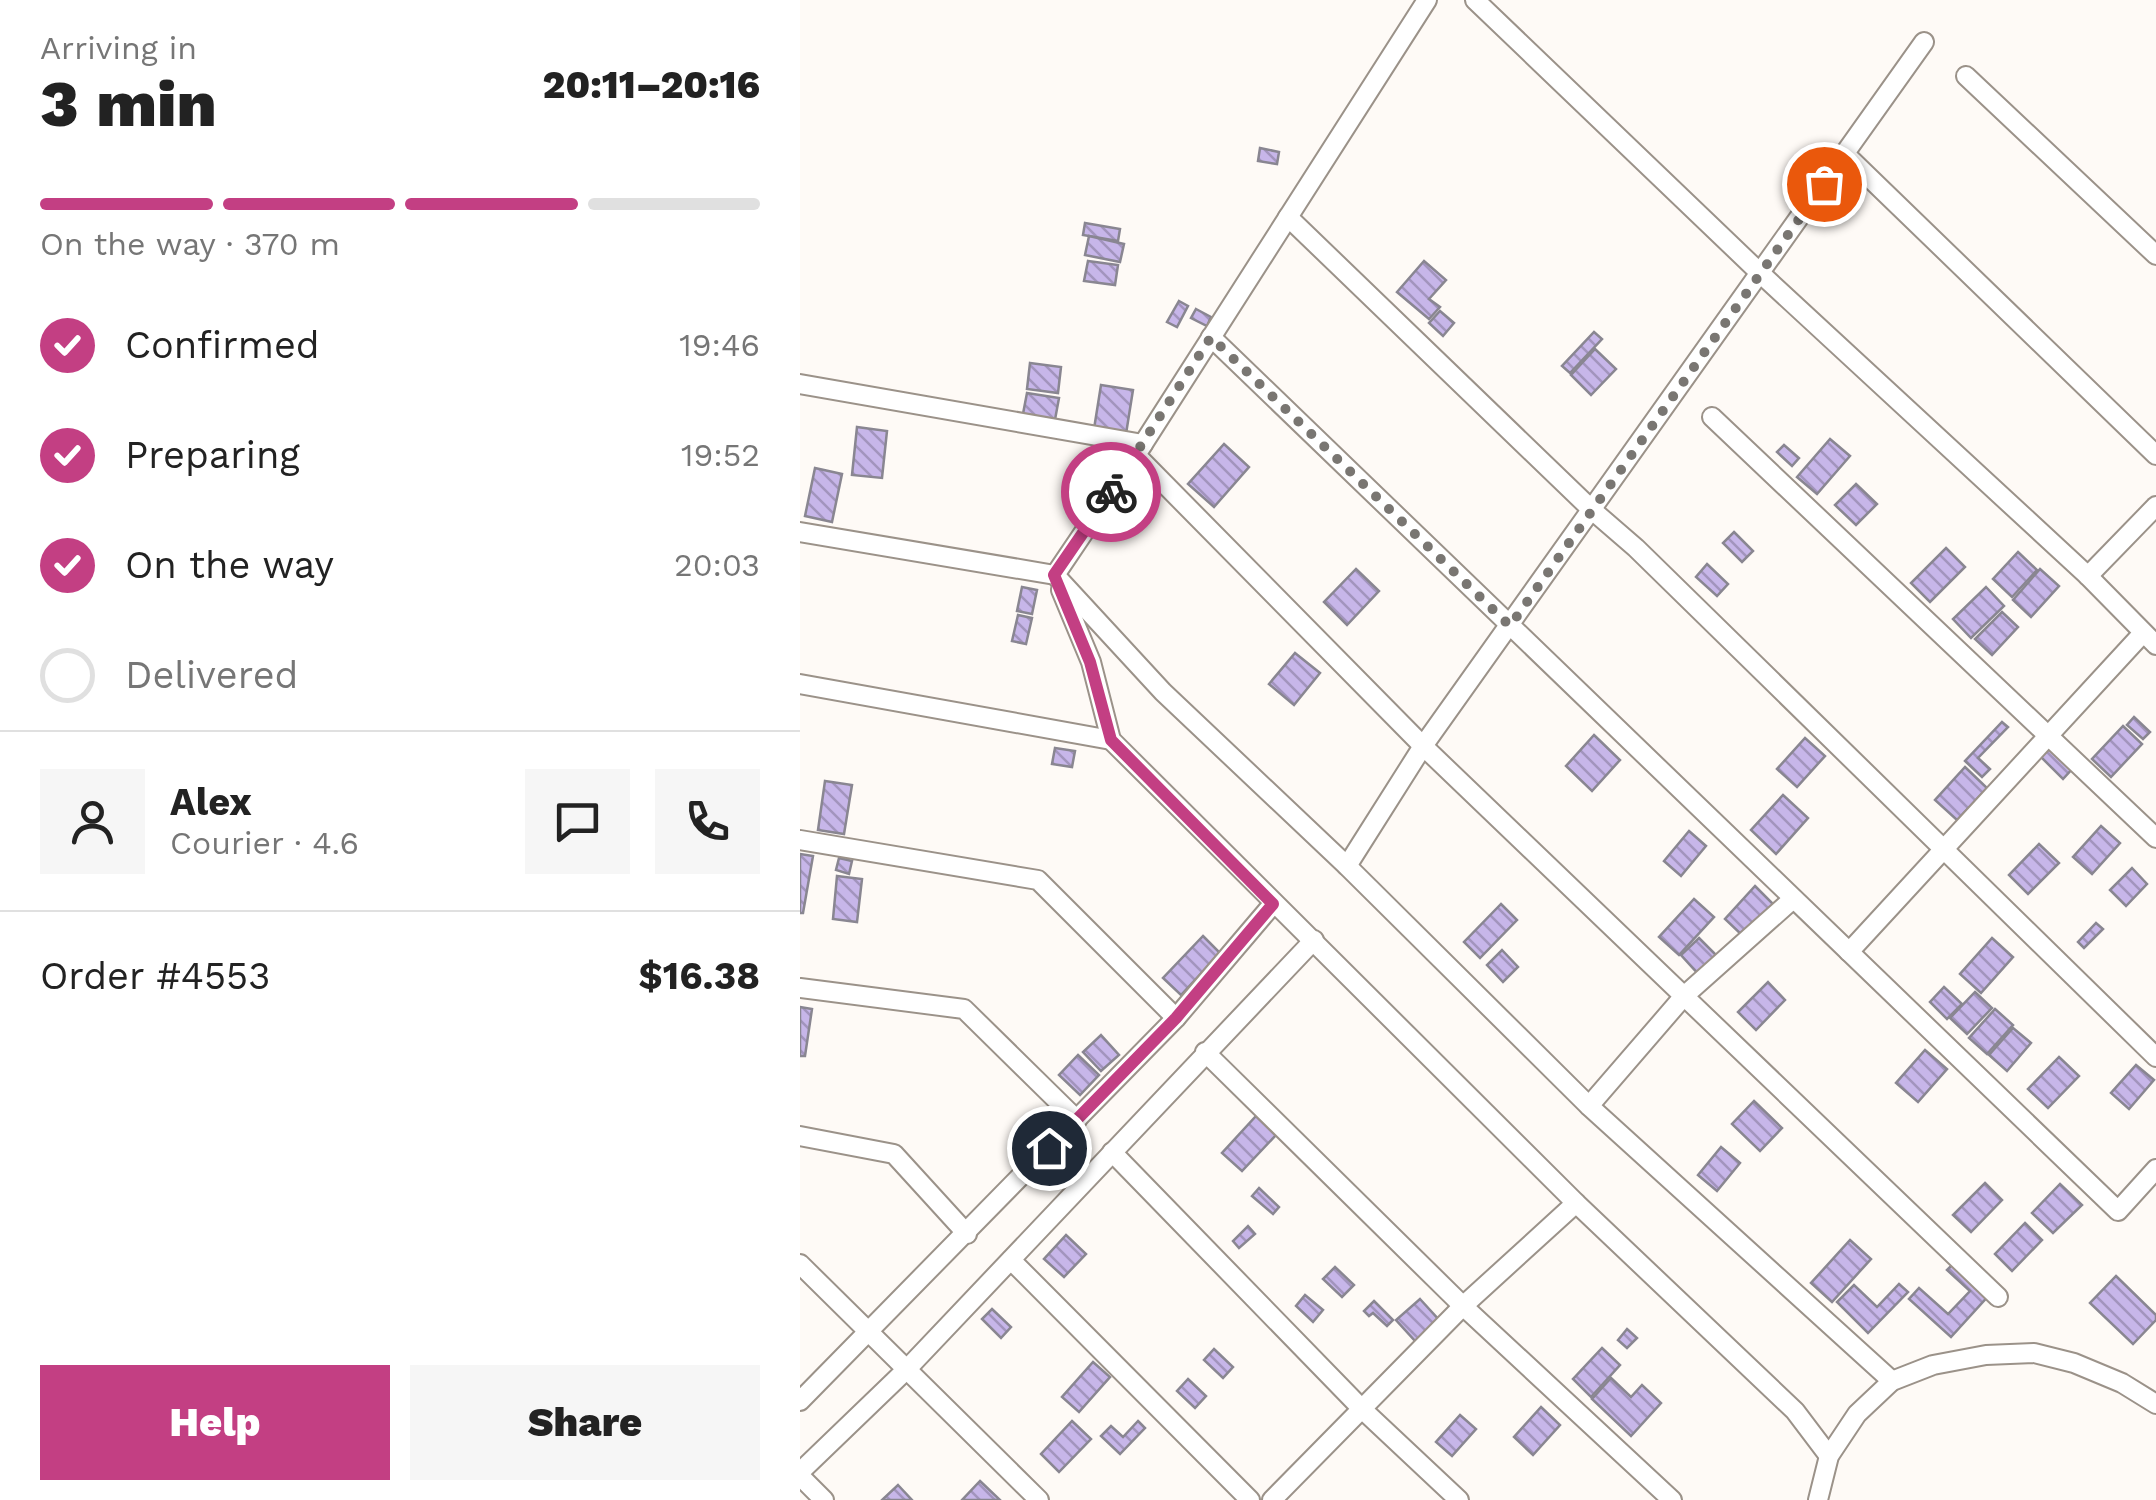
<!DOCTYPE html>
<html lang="en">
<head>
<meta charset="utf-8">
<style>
	:root { --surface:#fff; --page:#f6f6f6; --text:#222; --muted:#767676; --line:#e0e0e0; --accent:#c33f83 }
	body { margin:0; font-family:"Work Sans",sans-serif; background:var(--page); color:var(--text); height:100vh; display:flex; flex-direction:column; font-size:38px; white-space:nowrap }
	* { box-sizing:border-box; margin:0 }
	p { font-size:32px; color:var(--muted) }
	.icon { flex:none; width:55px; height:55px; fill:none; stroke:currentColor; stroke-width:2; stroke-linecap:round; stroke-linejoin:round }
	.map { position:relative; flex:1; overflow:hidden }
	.details { display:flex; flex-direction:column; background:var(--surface); width:800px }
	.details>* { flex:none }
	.pin { position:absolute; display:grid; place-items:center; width:85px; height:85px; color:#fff; margin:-42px; border:5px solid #fff; border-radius:50%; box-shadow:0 2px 10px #0007 }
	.courier { position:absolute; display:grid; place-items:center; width:100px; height:100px; margin:-50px; border:8px solid #c33f83; border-radius:50%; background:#fff; color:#222; box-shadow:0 2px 12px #0007 }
	.overview em { font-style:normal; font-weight:800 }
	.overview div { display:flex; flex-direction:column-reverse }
	.overview { display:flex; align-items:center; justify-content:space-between; height:170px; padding:0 40px }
	h1 { font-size:65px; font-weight:800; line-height:75px }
	.bar { display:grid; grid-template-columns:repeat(4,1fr); gap:15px 10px; align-content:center; height:120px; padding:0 40px }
	.bar i { height:12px; border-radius:8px; background:var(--line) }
	.bar .active { background:var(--accent) }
	.bar p { grid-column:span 4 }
	.line { display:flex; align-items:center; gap:25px; padding:0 40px; border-top:2px solid var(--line) }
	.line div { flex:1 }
	.round { display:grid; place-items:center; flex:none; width:105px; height:105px; border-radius:0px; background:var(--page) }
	ol { padding:0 40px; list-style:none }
	li { display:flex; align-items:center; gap:30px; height:110px }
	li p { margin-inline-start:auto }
	li .icon { padding:10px; border-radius:50%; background:var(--accent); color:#fff; stroke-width:4 }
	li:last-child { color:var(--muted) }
	li i { width:55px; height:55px; border:5px solid var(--line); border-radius:50% }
	.button { display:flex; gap:20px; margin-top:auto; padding:20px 40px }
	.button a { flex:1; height:115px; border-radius:0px; background:var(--accent); color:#fff; font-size:40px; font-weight:800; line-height:115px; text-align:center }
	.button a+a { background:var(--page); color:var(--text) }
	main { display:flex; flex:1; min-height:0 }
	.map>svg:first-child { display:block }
	.building { fill:url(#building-back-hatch); stroke:#898691; stroke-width:2.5 }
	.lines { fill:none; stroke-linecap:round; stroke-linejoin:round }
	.minor-casing { stroke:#9b9289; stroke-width:22 }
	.minor { stroke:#fff; stroke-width:18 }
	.done { stroke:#797672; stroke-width:10; stroke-dasharray:0 18 }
	.route { stroke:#c33f83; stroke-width:12 }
</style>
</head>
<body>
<main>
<section class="details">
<div class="overview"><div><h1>3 min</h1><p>Arriving in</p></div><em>20:11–20:16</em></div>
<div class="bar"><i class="active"></i><i class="active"></i><i class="active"></i><i></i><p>On the way · 370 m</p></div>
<ol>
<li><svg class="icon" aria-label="check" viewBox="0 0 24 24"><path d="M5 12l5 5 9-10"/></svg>Confirmed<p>19:46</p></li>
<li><svg class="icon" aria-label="check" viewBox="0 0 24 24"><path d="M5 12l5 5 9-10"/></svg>Preparing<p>19:52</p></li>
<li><svg class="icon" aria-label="check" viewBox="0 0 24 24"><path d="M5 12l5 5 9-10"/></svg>On the way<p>20:03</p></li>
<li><i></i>Delivered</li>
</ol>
<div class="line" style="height:180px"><a class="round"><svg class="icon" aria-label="person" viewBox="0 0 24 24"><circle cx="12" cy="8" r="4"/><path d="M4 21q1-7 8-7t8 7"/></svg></a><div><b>Alex</b><p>Courier · 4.6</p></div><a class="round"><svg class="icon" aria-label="chat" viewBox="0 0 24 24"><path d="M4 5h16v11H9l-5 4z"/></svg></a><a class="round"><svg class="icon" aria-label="phone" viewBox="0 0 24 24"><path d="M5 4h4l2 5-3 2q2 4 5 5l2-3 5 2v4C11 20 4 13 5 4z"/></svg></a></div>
<div class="line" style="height:130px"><div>Order #4553</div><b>$16.38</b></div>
<div class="button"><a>Help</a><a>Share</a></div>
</section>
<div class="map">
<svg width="1356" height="1500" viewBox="0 0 1356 1500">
	<defs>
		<pattern id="building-back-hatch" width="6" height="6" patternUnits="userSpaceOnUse" patternTransform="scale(2.5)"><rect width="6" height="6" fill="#c7b6e9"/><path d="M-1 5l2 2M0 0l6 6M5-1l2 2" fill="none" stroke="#a294bd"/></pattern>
	</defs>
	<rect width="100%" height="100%" fill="#fefaf6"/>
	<g class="building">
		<polygon points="460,148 479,152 477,164 458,161"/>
		<polygon points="285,223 320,229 318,241 283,235"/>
		<polygon points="289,236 324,244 320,262 285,255"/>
		<polygon points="288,261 318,265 315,285 284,281"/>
		<polygon points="624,261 646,280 629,299 640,307 629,319 597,292"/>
		<polygon points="379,301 388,306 377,327 367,322"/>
		<polygon points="396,309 411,317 407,326 391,318"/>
		<polygon points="640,311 654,323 643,336 629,323"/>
		<polygon points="794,332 802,339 770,373 762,366"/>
		<polygon points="795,349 816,369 791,395 771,375"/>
		<polygon points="230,363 261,367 258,393 227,389"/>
		<polygon points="301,385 333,390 326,434 294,429"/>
		<polygon points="227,393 259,398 254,425 222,419"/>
		<polygon points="57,427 87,431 82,478 52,475"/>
		<polygon points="1030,439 1050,456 1017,494 997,477"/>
		<polygon points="424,444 449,467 414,507 388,484"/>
		<polygon points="984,445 999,458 992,466 977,452"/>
		<polygon points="15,468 42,474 32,522 5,516"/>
		<polygon points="1056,484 1077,504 1056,525 1035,505"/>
		<polygon points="934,532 953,551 942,562 923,543"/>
		<polygon points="1146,548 1165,567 1130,602 1111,583"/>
		<polygon points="1218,552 1237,570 1212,597 1193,579"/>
		<polygon points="907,564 928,584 917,596 896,577"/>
		<polygon points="556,569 579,591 547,625 524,602"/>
		<polygon points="1240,569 1259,586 1231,617 1213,600"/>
		<polygon points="222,587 237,590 232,614 217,611"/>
		<polygon points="1186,587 1204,606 1171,638 1153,619"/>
		<polygon points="1202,612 1218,627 1192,655 1175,639"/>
		<polygon points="218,615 232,618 226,644 212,641"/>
		<polygon points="495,653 520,673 494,705 469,684"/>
		<polygon points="1334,717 1350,732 1343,739 1327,725"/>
		<polygon points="1202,722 1208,727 1178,758 1190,769 1182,777 1165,761"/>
		<polygon points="1323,726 1342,744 1311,777 1292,759"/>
		<polygon points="794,735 820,760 792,791 766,766"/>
		<polygon points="1005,738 1025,756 997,787 977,769"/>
		<polygon points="1250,746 1273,768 1263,779 1240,756"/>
		<polygon points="255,748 275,751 272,767 252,764"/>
		<polygon points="1165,767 1187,788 1157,820 1135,800"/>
		<polygon points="25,781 52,785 44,834 18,830"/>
		<polygon points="983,795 1008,818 976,854 951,830"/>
		<polygon points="1301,826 1320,843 1292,874 1273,857"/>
		<polygon points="889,831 906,846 881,876 864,861"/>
		<polygon points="1239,844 1259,863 1228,894 1209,875"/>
		<polygon points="0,854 13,856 3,913 0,913"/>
		<polygon points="39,858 52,861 49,874 36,870"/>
		<polygon points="1332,868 1347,884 1326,906 1310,890"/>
		<polygon points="37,876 62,879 57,922 33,919"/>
		<polygon points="955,886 974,905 944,937 925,919"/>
		<polygon points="894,899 914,917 879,955 859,937"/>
		<polygon points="701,904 717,920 680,958 664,942"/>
		<polygon points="1296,923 1303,929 1284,948 1278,942"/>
		<polygon points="403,936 420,953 381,995 363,978"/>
		<polygon points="899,938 919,958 900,976 881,955"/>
		<polygon points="1192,938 1213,957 1181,993 1160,974"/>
		<polygon points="702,950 718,967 703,982 687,965"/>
		<polygon points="968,982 985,1000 956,1030 938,1012"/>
		<polygon points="1144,987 1162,1004 1147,1019 1130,1002"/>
		<polygon points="1175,992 1192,1008 1167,1034 1150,1018"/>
		<polygon points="0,1007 12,1009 5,1056 0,1056"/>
		<polygon points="1195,1009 1213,1025 1187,1054 1169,1038"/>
		<polygon points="1213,1028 1231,1043 1207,1071 1189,1055"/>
		<polygon points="301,1035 319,1055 301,1071 283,1052"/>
		<polygon points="1125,1050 1147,1069 1118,1102 1096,1083"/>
		<polygon points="278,1055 299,1075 280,1095 259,1075"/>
		<polygon points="1259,1057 1279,1076 1248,1108 1228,1089"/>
		<polygon points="1336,1065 1354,1080 1329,1109 1311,1093"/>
		<polygon points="954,1101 982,1128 960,1151 932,1124"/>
		<polygon points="456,1116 476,1135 442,1171 422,1153"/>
		<polygon points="921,1147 940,1163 917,1191 898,1175"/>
		<polygon points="1185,1183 1202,1200 1171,1232 1153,1215"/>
		<polygon points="1260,1184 1282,1205 1253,1233 1232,1213"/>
		<polygon points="459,1188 479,1207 473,1214 452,1196"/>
		<polygon points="1225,1223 1242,1240 1212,1271 1195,1254"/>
		<polygon points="448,1226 455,1234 439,1248 433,1241"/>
		<polygon points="266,1235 286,1254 264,1277 244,1259"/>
		<polygon points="1050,1240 1071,1259 1032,1302 1011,1283"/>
		<polygon points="1156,1261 1191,1293 1151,1337 1109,1299 1119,1288 1148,1314 1170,1291 1147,1270"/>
		<polygon points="535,1267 554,1285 542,1297 523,1279"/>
		<polygon points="1316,1276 1356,1315 1356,1320 1333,1344 1290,1303"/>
		<polygon points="1099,1284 1108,1292 1068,1333 1037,1302 1054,1285 1077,1307"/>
		<polygon points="505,1295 523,1310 513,1322 496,1306"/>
		<polygon points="620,1299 640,1321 616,1342 596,1320"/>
		<polygon points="574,1301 593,1320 587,1326 573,1313 569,1316 564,1311"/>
		<polygon points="192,1309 211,1327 201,1338 182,1319"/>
		<polygon points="827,1329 837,1338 827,1348 818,1340"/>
		<polygon points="802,1348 820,1365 791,1397 773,1379"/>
		<polygon points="414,1349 433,1367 423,1378 404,1360"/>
		<polygon points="293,1362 310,1377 279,1412 262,1397"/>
		<polygon points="811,1378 831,1397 842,1385 861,1403 831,1436 792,1399"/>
		<polygon points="388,1379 406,1396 395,1408 377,1391"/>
		<polygon points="741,1407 760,1425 733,1455 714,1437"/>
		<polygon points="660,1415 676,1429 652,1456 636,1442"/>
		<polygon points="272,1421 291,1439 259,1472 241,1454"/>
		<polygon points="338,1421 345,1428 320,1454 301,1436 311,1426 323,1437"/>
		<polygon points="180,1481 200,1500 162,1500"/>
		<polygon points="98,1485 112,1500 82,1500"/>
	</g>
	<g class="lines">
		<defs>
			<g id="minor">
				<polyline points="675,0 960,273 1288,576 1356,645"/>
				<polyline points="1166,76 1356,255"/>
				<polyline points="1045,154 1356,455"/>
				<polyline points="488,217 792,510 836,548 1356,1057"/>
				<polyline points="411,337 1318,1211 1356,1169"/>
				<polyline points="0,384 343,444"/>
				<polyline points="912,417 1356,838"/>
				<polyline points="336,455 623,746 1198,1297"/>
				<polyline points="0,532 255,575 363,692 547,866 789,1106 1092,1381"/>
				<polyline points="255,575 336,455 627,0"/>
				<polyline points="1288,576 1356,506"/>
				<polyline points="261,590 291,662 311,740 776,1203 995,1411 1029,1456"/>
				<polyline points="0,684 311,740"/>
				<polyline points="0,840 238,880 376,1018"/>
				<polyline points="547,866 623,746 1124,42"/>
				<polyline points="1049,952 1343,633"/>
				<polyline points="0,988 164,1009 277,1120"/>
				<polyline points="405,1052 663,1306 872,1500"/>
				<polyline points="789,1106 884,996 993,899"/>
				<polyline points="0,1136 94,1154 167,1234"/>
				<polyline points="312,1152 562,1409 659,1500"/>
				<polyline points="211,1260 450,1500"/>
				<polyline points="0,1264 239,1500"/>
				<polyline points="0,1401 376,1018 473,904"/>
				<polyline points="0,1472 107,1369 514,940"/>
				<polyline points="0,1476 24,1500"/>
				<polyline points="472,1500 663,1306 776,1203"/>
				<polyline points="1018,1500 1029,1456 1057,1414 1092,1381 1133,1365 1186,1355 1234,1353 1274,1363 1322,1383 1356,1404"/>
			</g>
		</defs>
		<use href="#minor" class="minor-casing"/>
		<use href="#minor" class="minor"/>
	</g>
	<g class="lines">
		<polyline class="done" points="311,492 411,337 710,626 1024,184"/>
		<polyline class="route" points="249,1148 376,1018 473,904 311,740 290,662 254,575 311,492"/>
	</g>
</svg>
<div class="pin" style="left:1024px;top:184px;background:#ea580c"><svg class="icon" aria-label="bag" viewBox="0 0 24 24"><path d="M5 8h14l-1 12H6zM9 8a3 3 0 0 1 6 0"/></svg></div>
<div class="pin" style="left:249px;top:1148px;background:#1f2937"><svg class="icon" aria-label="home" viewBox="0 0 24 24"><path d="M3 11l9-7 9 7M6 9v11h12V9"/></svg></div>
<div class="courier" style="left:311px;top:492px"><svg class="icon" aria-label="bike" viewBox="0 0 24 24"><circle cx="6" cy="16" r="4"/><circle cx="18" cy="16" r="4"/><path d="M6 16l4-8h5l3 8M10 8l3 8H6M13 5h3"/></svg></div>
</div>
</main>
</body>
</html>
